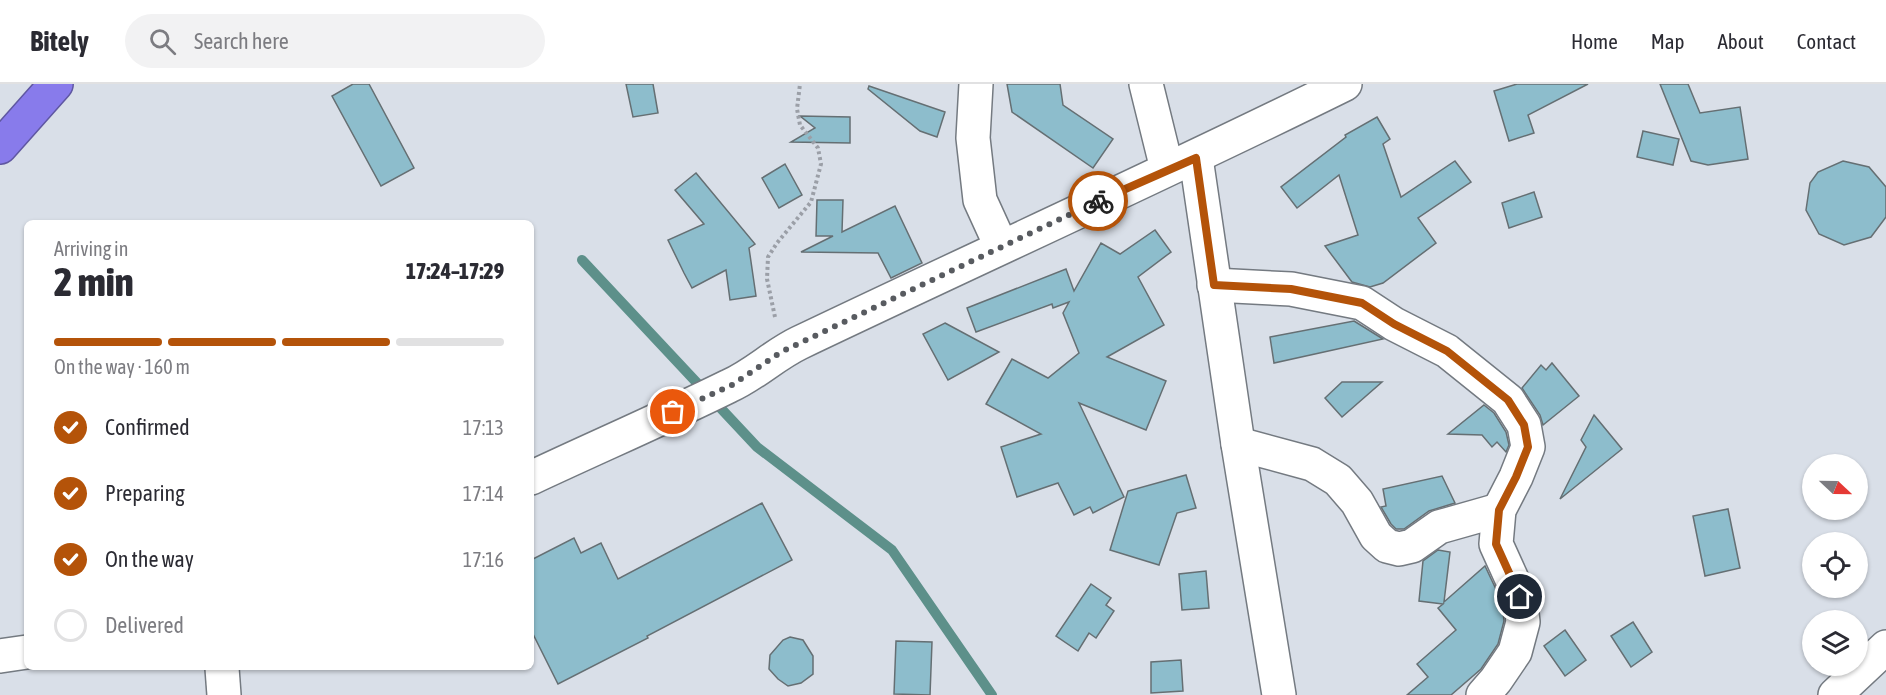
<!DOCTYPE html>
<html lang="en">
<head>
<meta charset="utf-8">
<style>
	:root { --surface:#fff; --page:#f2f2f3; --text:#2b2b33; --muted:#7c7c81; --line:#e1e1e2; --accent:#b45309 }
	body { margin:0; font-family:"Asap Condensed",sans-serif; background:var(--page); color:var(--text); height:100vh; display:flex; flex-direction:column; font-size:22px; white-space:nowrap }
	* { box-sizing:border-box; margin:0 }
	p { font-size:20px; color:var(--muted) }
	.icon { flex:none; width:33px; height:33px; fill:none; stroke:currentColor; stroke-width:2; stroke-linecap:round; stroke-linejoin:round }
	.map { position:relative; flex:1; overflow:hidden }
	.side { position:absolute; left:24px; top:136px; width:510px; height:450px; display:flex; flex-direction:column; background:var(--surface); border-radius:9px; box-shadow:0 2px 4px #0004 }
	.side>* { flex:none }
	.needle { width:39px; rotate:112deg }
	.controls { position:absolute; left:1802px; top:370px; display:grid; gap:12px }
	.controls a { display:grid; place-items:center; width:66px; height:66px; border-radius:50%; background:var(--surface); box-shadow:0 2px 4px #0004; font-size:30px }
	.pin { position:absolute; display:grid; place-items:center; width:51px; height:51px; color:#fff; margin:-26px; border:3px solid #fff; border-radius:50%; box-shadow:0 2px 6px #0007 }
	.courier { position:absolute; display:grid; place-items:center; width:60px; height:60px; margin:-30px; border:4px solid #b45309; border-radius:50%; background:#fff; color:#222; box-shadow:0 2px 8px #0007 }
	.summary em { font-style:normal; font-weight:800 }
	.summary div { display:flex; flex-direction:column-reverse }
	.summary { display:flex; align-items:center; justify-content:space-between; height:102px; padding:0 30px }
	h1 { font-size:39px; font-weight:800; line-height:45px }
	.bar { display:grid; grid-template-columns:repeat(4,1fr); gap:9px 6px; align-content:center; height:72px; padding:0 30px }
	.bar i { height:8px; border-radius:4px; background:var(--line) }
	.bar .current { background:var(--accent) }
	.bar p { grid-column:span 4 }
	ol { padding:0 30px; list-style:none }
	li { display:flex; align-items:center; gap:18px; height:66px }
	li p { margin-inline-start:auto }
	li .icon { padding:6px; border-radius:50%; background:var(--accent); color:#fff; stroke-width:4 }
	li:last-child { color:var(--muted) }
	li i { width:33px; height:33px; border:3px solid var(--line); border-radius:50% }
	header { display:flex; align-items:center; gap:36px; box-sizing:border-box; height:84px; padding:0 30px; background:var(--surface); border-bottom:2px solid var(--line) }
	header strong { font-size:28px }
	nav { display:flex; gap:33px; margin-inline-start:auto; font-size:21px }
	.search { width:420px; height:54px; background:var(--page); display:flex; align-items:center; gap:15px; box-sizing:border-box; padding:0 21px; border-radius:33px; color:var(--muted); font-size:22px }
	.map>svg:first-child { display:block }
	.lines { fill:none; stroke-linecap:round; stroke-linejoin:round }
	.stream { stroke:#5d908a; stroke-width:10 }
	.building { fill:#8dbdcc; stroke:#656f73; stroke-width:1.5 }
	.minor-casing { stroke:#747a81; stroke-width:36 }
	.highway-casing { stroke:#5f57a1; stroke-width:36 }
	.path { stroke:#9b9fa7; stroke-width:4; stroke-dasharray:3 3; stroke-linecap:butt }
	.minor { stroke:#fff; stroke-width:33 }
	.highway { stroke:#887beb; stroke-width:33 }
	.done { stroke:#585b60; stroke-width:6; stroke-dasharray:0 10.8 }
	.route { stroke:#b45309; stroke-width:8 }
</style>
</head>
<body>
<header>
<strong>Bitely</strong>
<div class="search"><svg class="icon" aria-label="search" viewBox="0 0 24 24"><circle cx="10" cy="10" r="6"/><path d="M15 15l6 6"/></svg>Search here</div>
<nav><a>Home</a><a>Map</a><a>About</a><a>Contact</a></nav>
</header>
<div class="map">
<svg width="1886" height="611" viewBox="0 0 1886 611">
	<rect width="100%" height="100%" fill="#d9dfe8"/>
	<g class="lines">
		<polyline class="stream" points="582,176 757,363 892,466 992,611"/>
	</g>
	<g class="building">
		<polygon points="353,0 369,0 414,84 381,102 332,12"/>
		<polygon points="626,0 653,0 658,29 633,33"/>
		<polygon points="1007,0 1060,0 1063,21 1113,55 1093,84 1012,28"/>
		<polygon points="1517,0 1588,0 1528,31 1534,49 1509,57 1494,7"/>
		<polygon points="1660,0 1688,0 1700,29 1740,23 1748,75 1708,81 1691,77"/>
		<polygon points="869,2 945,28 937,53 920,47 868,5"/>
		<polygon points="800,32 850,33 850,59 791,58 815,44"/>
		<polygon points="1377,33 1390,55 1383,60 1401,113 1455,77 1471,98 1418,134 1436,159 1383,199 1370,203 1352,198 1325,162 1358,151 1339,91 1297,124 1281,103 1346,53 1345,51"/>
		<polygon points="1643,47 1679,55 1673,81 1637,73"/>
		<polygon points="1843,77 1869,83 1886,103 1886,133 1871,153 1844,161 1819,150 1806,126 1810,99 1818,88"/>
		<polygon points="785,80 802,111 779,124 762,94"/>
		<polygon points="696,89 755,160 749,164 756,212 730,216 726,186 692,204 684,189 668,156 704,140 675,106"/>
		<polygon points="1534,108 1542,133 1509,144 1502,119"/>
		<polygon points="817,116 843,116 842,148 895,122 922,179 891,194 878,169 801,168 833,152 816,152"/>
		<polygon points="1155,146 1171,168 1138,193 1164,241 1107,273 1166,297 1146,346 1079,319 1124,413 1093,429 1090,423 1074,431 1058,399 1017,413 1001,363 1041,350 986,320 1012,275 1048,294 1079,269 1063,229 1069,218 1053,224 1052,220 976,248 967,224 1066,185 1074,207 1101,159 1120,170"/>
		<polygon points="1354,237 1383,255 1274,279 1270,253"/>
		<polygon points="945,239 999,268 948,296 923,250"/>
		<polygon points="1552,279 1579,312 1543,341 1540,331 1522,304 1541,281 1546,286"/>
		<polygon points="1342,298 1382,298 1342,333 1325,314"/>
		<polygon points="1484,321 1494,329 1506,348 1509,361 1506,368 1497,358 1492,363 1482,351 1448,350"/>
		<polygon points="1594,331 1622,365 1560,415 1586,363 1581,356"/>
		<polygon points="1186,391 1196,424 1177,429 1159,481 1110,466 1128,407"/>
		<polygon points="1442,392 1455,419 1429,427 1404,445 1396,445 1391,440 1381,423 1386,422 1383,405"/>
		<polygon points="762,419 792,476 647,552 648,554 558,600 531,546 531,476 574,454 581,469 601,459 618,495"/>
		<polygon points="1728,425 1740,484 1705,492 1693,432"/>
		<polygon points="1438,466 1450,468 1444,518 1485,482 1502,518 1504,537 1498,560 1481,585 1451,611 1407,611 1428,593 1417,580 1456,546 1438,524 1443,520 1419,517 1423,477"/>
		<polygon points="1206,487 1209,524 1182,526 1179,490"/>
		<polygon points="1091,500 1111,514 1106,521 1114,527 1096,554 1089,549 1078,567 1056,552"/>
		<polygon points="1633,538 1652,568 1631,583 1611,552"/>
		<polygon points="1565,546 1586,576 1565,592 1544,562"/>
		<polygon points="790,553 803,556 813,572 813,590 801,599 788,602 778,595 769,585 770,571 783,556"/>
		<polygon points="896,557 932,558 930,611 894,610"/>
		<polygon points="1181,576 1183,607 1151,609 1151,578"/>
	</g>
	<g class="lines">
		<defs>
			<g id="minor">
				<polyline points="976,0 973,54 980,116 1001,162"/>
				<polyline points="1146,0 1167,85"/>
				<polyline points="1196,74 1238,360 1279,611"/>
				<polyline points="1214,201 1291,205 1362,219 1394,240 1447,267 1508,316 1524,341 1528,363 1516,393 1499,426 1496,460 1520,513 1523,538 1515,568 1496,596 1483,611"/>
				<polyline points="1238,360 1312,380 1338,396 1357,418 1376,452 1387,462 1399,465 1412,462 1439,443 1499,426"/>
				<path d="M531 394C597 363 664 334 729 302 754 291 774 271 799 259 981 172 1165 89 1345 0"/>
				<polyline points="0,572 27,568"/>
				<polyline points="222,584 224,611"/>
				<polyline points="1835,611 1886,563"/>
			</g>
			<polyline id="highway" points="0,63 56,0"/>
		</defs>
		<use href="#minor" class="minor-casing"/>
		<use href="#highway" class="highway-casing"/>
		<polyline class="path" points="775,233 767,195 768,173 777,159 811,118 821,80 818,64 800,41 797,25 800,0"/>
		<use href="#minor" class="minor"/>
		<use href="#highway" class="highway"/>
	</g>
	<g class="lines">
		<polyline class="done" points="673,328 732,301 781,268 1098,117"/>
		<polyline class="route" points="1098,117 1196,74 1214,201 1291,205 1362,219 1394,240 1447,267 1508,316 1524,341 1528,363 1516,393 1499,426 1496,460 1520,513"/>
	</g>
</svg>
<div class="controls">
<a><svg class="needle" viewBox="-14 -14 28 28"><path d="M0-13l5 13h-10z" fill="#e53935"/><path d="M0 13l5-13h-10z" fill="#7c7c81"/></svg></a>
<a><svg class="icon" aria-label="locate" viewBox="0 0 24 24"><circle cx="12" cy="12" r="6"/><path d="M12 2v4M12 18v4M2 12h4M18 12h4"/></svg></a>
<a><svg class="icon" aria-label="layers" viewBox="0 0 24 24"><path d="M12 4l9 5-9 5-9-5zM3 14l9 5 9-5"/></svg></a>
</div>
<div class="pin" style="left:673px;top:328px;background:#ea580c"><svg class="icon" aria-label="bag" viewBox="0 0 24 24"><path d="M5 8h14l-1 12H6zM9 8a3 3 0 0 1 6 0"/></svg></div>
<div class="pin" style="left:1520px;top:513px;background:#1f2937"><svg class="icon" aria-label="home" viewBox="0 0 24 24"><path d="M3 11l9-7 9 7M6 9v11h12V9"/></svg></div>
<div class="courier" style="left:1098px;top:117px"><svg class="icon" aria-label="bike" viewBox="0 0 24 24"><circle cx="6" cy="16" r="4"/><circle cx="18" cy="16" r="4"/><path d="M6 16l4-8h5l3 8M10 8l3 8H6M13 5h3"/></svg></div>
<section class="side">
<div class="summary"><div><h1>2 min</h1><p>Arriving in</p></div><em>17:24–17:29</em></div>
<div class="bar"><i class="current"></i><i class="current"></i><i class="current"></i><i></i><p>On the way · 160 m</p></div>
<ol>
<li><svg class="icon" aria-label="check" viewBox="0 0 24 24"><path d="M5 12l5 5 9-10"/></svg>Confirmed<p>17:13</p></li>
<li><svg class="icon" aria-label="check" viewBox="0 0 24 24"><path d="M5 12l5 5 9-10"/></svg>Preparing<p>17:14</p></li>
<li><svg class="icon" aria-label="check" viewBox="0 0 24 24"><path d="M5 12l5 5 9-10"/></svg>On the way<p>17:16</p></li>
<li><i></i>Delivered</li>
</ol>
</section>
</div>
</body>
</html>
